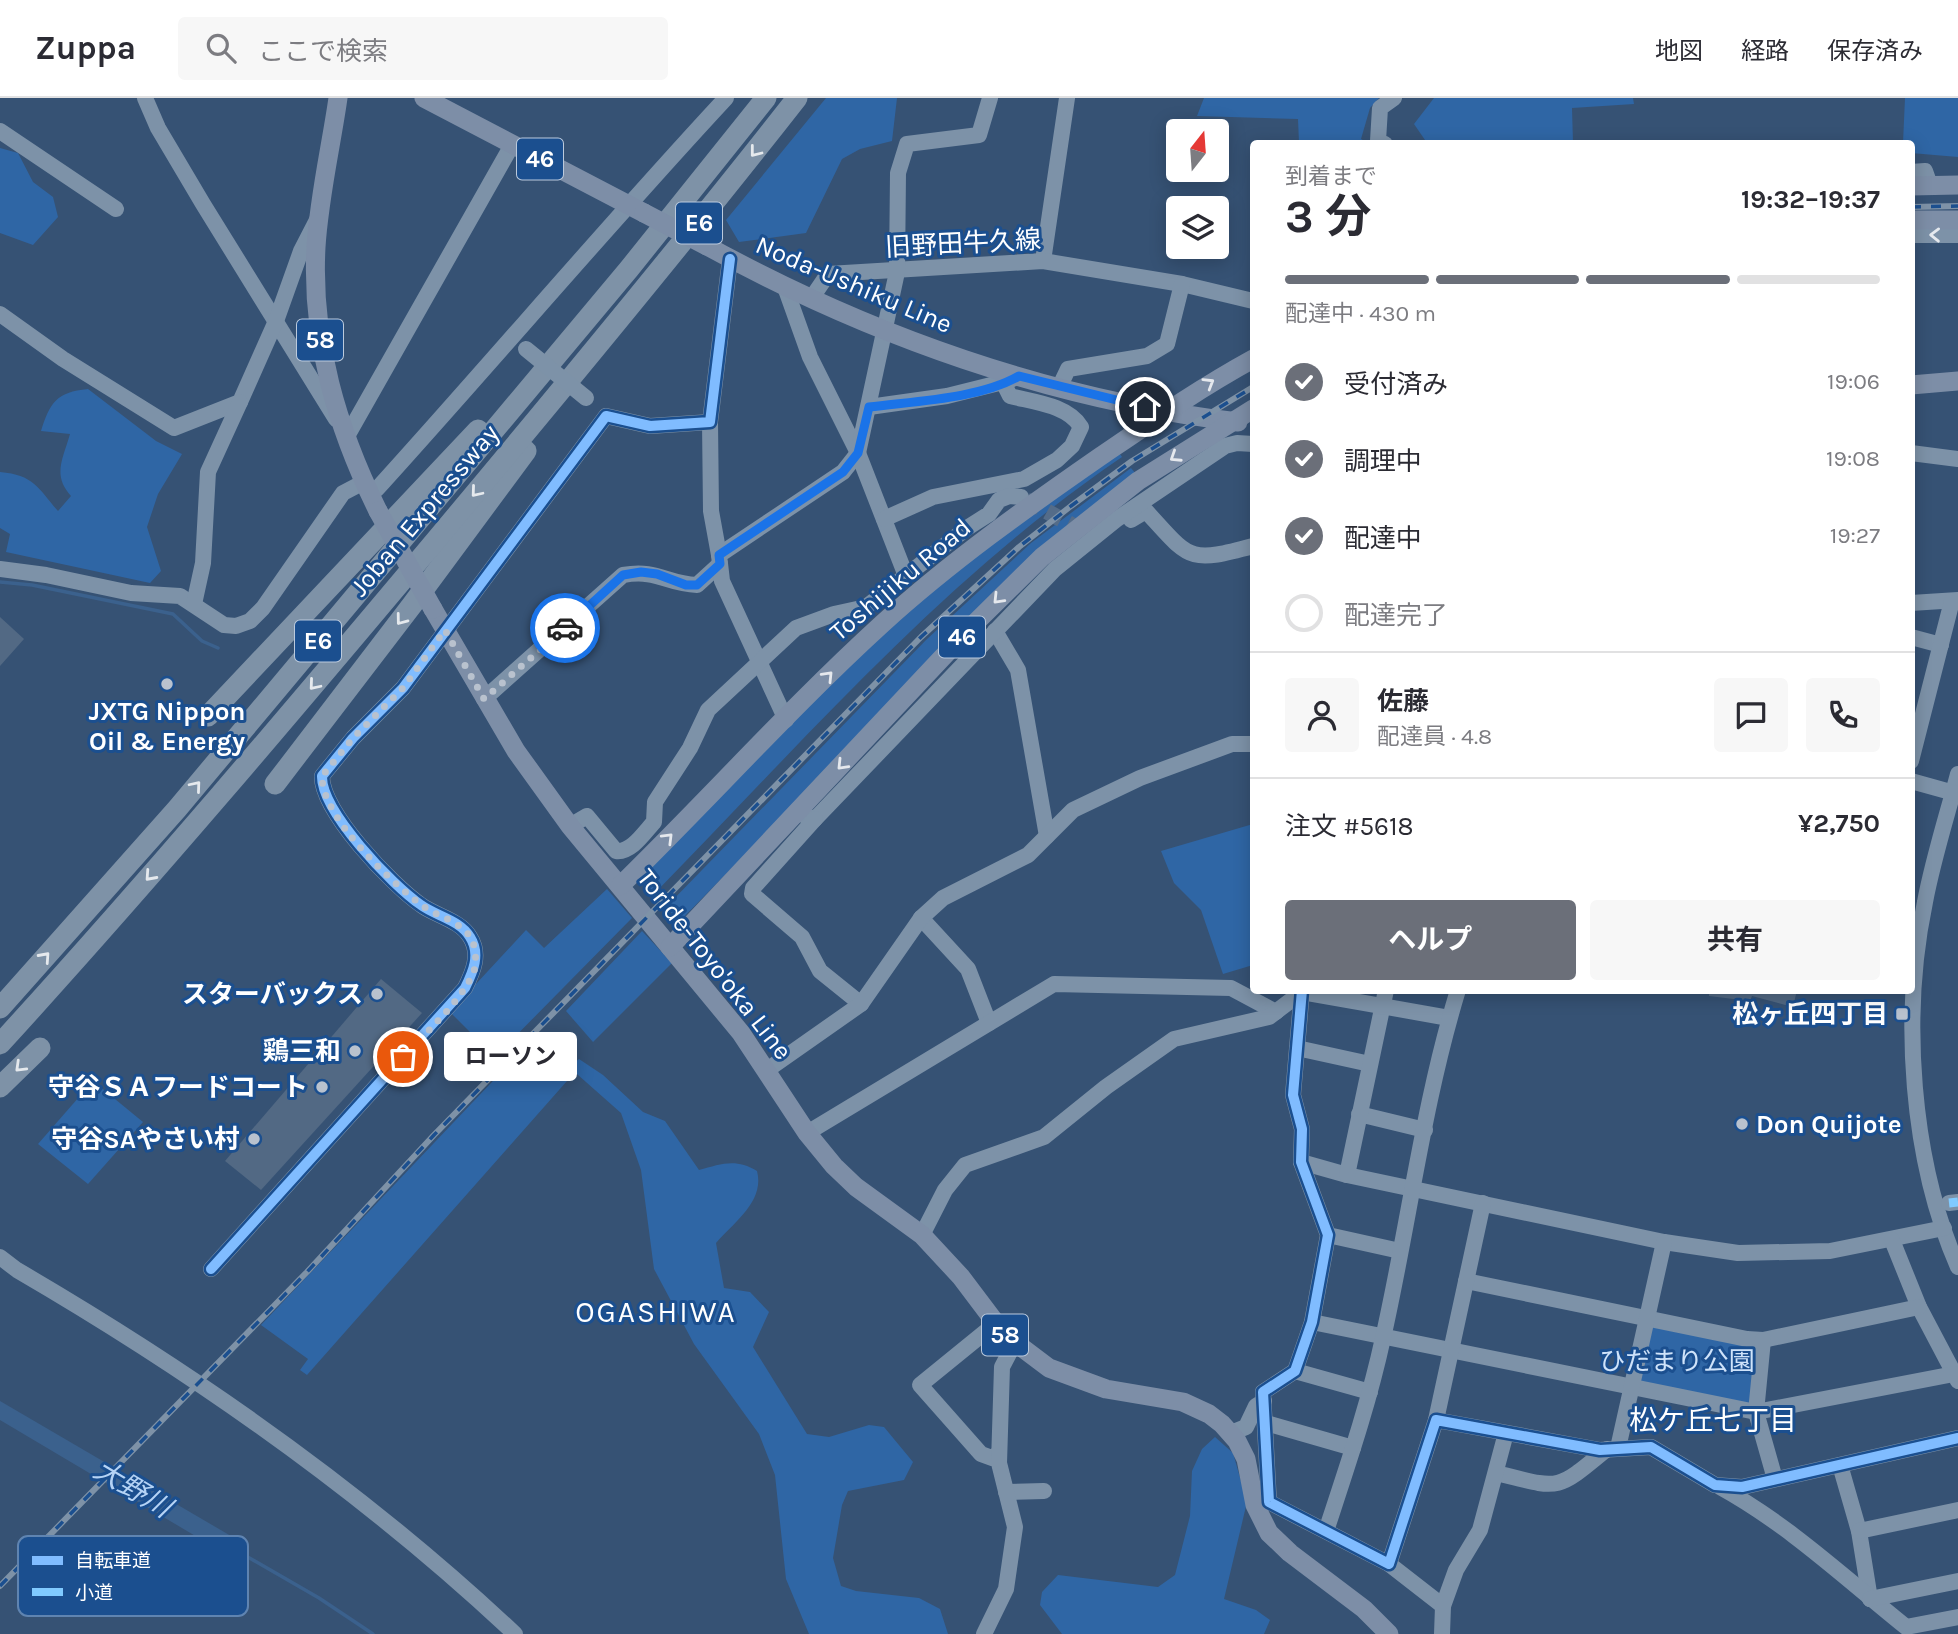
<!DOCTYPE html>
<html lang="ja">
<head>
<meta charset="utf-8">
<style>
	:root { --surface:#fff; --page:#f7f7f7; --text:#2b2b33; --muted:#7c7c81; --line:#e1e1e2; --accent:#6b6f79 }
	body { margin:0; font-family:Karla,"Noto Sans JP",sans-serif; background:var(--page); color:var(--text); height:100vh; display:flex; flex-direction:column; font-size:26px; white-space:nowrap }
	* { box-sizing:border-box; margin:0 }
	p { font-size:23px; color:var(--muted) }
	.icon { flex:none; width:38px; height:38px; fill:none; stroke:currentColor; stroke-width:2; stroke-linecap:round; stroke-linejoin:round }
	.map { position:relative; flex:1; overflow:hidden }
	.sheet { position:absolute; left:1250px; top:42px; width:665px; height:854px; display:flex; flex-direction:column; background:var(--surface); border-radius:7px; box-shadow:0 4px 18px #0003 }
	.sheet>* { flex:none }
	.needle { width:46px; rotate:17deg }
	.controls { position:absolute; left:1166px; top:21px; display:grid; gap:14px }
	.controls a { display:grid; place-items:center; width:63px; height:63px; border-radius:7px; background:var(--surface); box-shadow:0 4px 18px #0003; font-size:35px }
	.pin { position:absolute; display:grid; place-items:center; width:60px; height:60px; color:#fff; margin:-30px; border:4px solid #fff; border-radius:50%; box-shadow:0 2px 7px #0007 }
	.courier { position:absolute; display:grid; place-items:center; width:70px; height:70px; margin:-35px; border:5px solid #1a73e8; border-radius:50%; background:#fff; color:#222; box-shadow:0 2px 9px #0007 }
	.bubble { position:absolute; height:49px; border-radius:7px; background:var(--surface); box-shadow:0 4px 18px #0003; font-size:23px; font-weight:700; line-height:49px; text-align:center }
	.head em { font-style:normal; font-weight:700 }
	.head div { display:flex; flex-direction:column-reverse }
	.head { display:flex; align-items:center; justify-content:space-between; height:119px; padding:0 35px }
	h1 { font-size:46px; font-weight:700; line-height:52px }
	.bar { display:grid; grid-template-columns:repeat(4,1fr); gap:10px 7px; align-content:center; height:84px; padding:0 35px }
	.bar i { height:9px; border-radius:5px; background:var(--line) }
	.bar .active { background:var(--accent) }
	.bar p { grid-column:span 4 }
	.line { display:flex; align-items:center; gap:18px; padding:0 35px; border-top:2px solid var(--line) }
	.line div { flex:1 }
	.round { display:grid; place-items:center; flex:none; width:74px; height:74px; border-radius:7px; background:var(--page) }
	ol { padding:0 35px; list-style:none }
	li { display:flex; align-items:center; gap:21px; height:77px }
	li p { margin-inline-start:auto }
	li .icon { padding:7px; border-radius:50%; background:var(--accent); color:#fff; stroke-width:4 }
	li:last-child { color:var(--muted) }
	li i { width:38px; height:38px; border:4px solid var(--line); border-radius:50% }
	.action { display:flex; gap:14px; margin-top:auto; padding:14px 35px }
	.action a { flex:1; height:80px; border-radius:7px; background:var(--accent); color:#fff; font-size:28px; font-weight:700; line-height:80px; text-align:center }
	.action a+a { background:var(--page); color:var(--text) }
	header { display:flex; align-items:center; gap:42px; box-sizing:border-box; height:98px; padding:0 35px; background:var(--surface); border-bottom:2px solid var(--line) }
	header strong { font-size:33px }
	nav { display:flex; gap:38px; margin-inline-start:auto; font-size:24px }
	.search { width:490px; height:63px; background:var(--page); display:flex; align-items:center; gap:18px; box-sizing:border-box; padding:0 24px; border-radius:7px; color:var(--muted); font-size:26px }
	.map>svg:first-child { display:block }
	.green { fill:#2f66a5 }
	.water { fill:#3b618d }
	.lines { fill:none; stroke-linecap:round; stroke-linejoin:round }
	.stream { stroke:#3b618d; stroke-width:3.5 }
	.building { fill:#526984 }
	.minor-tunnel { stroke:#546c89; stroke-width:16; stroke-dasharray:16 8; stroke-linecap:butt }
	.minor { stroke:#7d92a8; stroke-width:16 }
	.major { stroke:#7d8ea7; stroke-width:19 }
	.highway { stroke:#7e92a7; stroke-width:21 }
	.rail-casing { stroke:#7e92a7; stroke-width:6 }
	.rail { stroke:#1b4f8f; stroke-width:3.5; stroke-dasharray:10; stroke-linecap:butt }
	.minor-bridge { stroke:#7d92a8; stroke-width:16 }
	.major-bridge { stroke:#7d8ea7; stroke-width:19 }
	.quiet { stroke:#80caff; stroke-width:9; stroke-dasharray:18 9; stroke-linecap:butt }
	.cycleway-casing { stroke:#1b4f8f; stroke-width:15 }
	.cycleway { stroke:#80bcff; stroke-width:10 }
	.oneway { stroke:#e5e9ed }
	.oneway2 { stroke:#e5e9ee }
	.oneway3 { stroke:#e5e8ed }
	.done { stroke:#b9c2ce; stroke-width:7; stroke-dasharray:0 12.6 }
	.route { stroke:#1a73e8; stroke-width:9 }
	.poi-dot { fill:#b9c2ce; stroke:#1b4f8f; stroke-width:2.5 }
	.labels { text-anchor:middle; stroke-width:6; stroke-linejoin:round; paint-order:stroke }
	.shield { fill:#1b4f8f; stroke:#bbcadd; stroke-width:2 }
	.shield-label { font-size:24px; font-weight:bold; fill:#fff }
	.street-label { font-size:26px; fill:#fff; stroke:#1b4f8f }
	.poi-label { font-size:26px; font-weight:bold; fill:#fff; stroke:#1b4f8f; text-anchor:end }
	.park-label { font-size:26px; fill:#cfe3fa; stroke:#1b4f8f }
	.neighbourhood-label { font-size:28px; fill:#fff; stroke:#1b4f8f }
	.water-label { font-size:28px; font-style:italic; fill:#b5d3f5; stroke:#1b4f8f }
	.quarter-label { font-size:30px; letter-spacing:2px; fill:#fff; stroke:#1b4f8f }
	.key { fill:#1b4f8f; stroke:#5f84b1; stroke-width:2 }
	.key-label { font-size:19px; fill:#fff }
</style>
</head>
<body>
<header>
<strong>Zuppa</strong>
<div class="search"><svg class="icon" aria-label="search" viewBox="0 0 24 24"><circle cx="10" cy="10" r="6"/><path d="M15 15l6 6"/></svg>ここで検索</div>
<nav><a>地図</a><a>経路</a><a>保存済み</a></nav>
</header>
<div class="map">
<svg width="1958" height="1536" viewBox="0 0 1958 1536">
	<rect width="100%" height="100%" fill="#365274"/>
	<g class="green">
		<polygon points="826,0 897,0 892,43 860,51 842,61 806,135 739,144 726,122"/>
		<polygon points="1204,0 1379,0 1370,10 1361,41 1368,45 1299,45 1298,21 1197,18"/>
		<polygon points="1434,0 1633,0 1634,6 1572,10 1573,45 1421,45 1425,42 1414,26"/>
		<polygon points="1905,0 1958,0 1958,59 1911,55 1911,46 1903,45"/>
		<polygon points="0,50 18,55 33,84 53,99 58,119 33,147 0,135"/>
		<path d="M88 291 156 343 182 356 158 396 147 429 161 473 150 485 6 454 10 436 0 430V374C34 377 38 390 58 413L71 398C52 377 63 361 70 336L41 333C50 305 56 294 88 291Z"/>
		<path d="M1118 353 1122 359C945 479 803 644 654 796L638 777 906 510Z"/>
		<polygon points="1131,370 1136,376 883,615 679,824 666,809 926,542 1031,445"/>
		<polygon points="1253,726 1253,867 1223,876 1201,812 1174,785 1161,753"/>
		<polygon points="607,791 632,820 495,959 450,914 526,832 544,850"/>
		<polygon points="642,833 672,865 593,944 566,913"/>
		<polygon points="528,946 567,983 307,1277 300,1272 308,1261 261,1227"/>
		<path d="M579 961 603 977 643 1014 665 1023 699 1072C721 1066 736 1060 757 1073 765 1103 734 1124 716 1145L724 1190 750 1194 769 1214 753 1249 807 1336 829 1339 869 1327 884 1329 913 1364 904 1382 848 1393 842 1407 833 1460 841 1488 856 1493 919 1500 940 1511 948 1536H809L786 1481 775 1377 759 1336 694 1246 654 1171 641 1072 621 1015 569 969Z"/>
		<polygon points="93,983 143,1024 88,1086 38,1046"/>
		<polygon points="1646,1219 1763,1242 1756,1314 1631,1291"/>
		<polygon points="1215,1339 1233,1355 1247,1404 1224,1501 1256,1512 1270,1522 1264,1536 1062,1536 1040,1507 1042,1494 1058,1477 1158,1489 1175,1477 1190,1418 1192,1373 1202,1351"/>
	</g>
	<polygon class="water" points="0,1303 231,1438 219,1452 0,1322"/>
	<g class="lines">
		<g class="stream">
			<polyline points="0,484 32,487 173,516 202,543 218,550"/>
			<polyline points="220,1443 319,1500 373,1536"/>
		</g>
	</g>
	<g class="building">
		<polygon points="0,519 24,541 0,568"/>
		<polygon points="381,881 422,915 261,1092 225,1063"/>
		<polygon points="1709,892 1797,892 1793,909 1752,898 1750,903 1709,898"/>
	</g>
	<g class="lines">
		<polyline class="minor-tunnel" points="1026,402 1086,435"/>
		<g class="minor">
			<polyline points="145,0 158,30 203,106 336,321"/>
			<polyline points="0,33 116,111"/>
			<polyline points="1385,46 1378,43 1380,10 1394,0"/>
			<polyline points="1911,74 1925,73 1930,87"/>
			<polyline points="1911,137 1958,137"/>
			<polyline points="1043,163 1067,0"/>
			<polyline points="785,189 810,259 858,355 906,478"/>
			<polyline points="811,201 828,176 1043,163 1182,186 1253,203"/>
			<polyline points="0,216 63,261 174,330 240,304 276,223 301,153 317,122"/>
			<polyline points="1059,290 1068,271 1147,258 1167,246 1182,186"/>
			<polyline points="869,309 947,298 1011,282"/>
			<polyline points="710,324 711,413 719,457"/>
			<polyline points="346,340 512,47"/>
			<polyline points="1911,355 1958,361"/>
			<path d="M369 396 377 391C494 262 607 128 726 0"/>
			<path d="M884 421 933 399 1024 381 1057 362 1072 348 1081 329C1068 307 1033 304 1010 298L1004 286"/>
			<path d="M1131 422 1146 413C1190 461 1187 466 1253 448"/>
			<polyline points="0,471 46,477 131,495 180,498 224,527 236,528 250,523 263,510 343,395 364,384"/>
			<polyline points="1911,505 1958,502"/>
			<polyline points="194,506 203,465 208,374 240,304"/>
			<polyline points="995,533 1018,572 1047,738"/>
			<polyline points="1911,539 1941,547"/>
			<path d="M484 601 623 477C658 471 666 486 697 487L720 466"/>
			<polyline points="786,622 722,483 719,457 843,374 858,355 897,174 898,75 907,46 979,37 990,0"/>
			<polyline points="1911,663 1952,503"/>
			<path d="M1958 676C1947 718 1933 761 1925 804 1901 918 1911 1062 1958 1169"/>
			<polyline points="1911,683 1958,696"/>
			<polyline points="798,712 805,718 815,721 1055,471 1117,421 1225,348 1237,345 1253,346"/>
			<polyline points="815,721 753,790 752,796 802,839 820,873 861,906"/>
			<path d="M570 728 587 718 616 753C631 755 644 735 654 724L655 704 690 650 708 612 796 530 834 516 866 509 967 430 989 416 999 402 1009 398 1021 399"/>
			<polyline points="921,820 968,871 989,925"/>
			<polyline points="1302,892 1293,997 1302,1031 1301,1064 1328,1137 1312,1224 1295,1273 1263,1294 1269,1404 1389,1466 1436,1322 1600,1352 1651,1349 1715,1387 1742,1389 1958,1340"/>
			<polyline points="1297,950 1370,966"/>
			<polyline points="767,972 861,906 921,820 943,800 1028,757 1073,712 1140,680 1232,646 1253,646"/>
			<polyline points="1359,1016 1425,1032"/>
			<polyline points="807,1035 1054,886 1231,890 1276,914"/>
			<polyline points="1301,1064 1347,1077 1664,1144 1738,1155 1830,1153 1944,1130"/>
			<polyline points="1347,1077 1386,892"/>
			<polyline points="1949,1105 1958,1104"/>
			<polyline points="922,1137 945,1092 965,1067 1044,1039 1106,989 1174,941 1269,919 1302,894 1449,920"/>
			<polyline points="1328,1137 1400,1153"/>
			<polyline points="1892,1142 1919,1209 1958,1283"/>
			<path d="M0 1159 17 1172C194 1275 365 1395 515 1536"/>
			<path d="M211 1171 465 890C473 874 481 856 470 839 460 822 436 818 421 807 392 787 321 713 322 678L353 640 403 590 606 318 650 328 710 324 730 161"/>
			<polyline points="1466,1183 1747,1241 1763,1242 1919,1209"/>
			<polyline points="1312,1224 1756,1314 1954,1276"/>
			<polyline points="995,1226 920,1287 981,1356 992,1360 999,1355"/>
			<polyline points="1763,1242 1756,1314 1775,1381"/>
			<polyline points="1295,1273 1370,1294"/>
			<polyline points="1436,1322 1483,1105"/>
			<polyline points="1266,1325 1353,1350"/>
			<polyline points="1231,1335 1246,1329 1256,1308 1264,1303"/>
			<polyline points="1618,1350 1664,1144"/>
			<polyline points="1840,1367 1859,1433 1870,1501"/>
			<path d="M1496 1375C1561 1391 1555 1394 1607 1351"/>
			<path d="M1720 1389C1789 1427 1845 1480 1906 1529L1958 1519"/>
			<polyline points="1006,1394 1044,1393"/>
			<path d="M1326 1433C1347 1369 1369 1305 1383 1240 1409 1125 1423 1006 1458 892"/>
			<polyline points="1859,1433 1958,1412"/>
			<polyline points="1389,1466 1443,1508"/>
			<polyline points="1870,1501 1958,1483"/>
			<polyline points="984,1536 1006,1491 1015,1429 999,1365 1002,1269 1014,1246"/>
			<polyline points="1442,1536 1443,1508 1456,1472 1480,1432 1506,1335"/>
		</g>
		<g class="major">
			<path d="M338 0C331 49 319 99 316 149 311 243 337 330 378 413"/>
			<polyline points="424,0 644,115"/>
			<polyline points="1911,88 1958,87"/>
			<polyline points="1911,122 1958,122"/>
			<path d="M707 148C871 238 1052 302 1238 324"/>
			<polyline points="1911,287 1958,283"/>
			<polyline points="433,511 516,653 570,728 741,935 807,1035 834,1068 856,1089 922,1137 961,1179 1004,1236 1049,1270 1106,1291 1183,1304 1209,1316 1222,1326 1237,1343 1246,1361 1255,1407 1269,1435 1290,1455 1364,1511 1389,1536"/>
			<path d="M620 788C708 702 791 609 882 526 950 464 1026 410 1101 358 1151 324 1200 290 1253 261"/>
			<polyline points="670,849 972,528 1042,459 1138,383 1253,311"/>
		</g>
		<g class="highway">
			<polyline points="208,618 478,332"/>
			<polyline points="275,686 412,507 526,353"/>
			<polyline points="0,910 177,711 629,171 766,0"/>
			<path d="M0 946C148 784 290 616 431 448 555 300 678 152 797 0"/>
			<polyline points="0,989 40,950"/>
		</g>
		<defs>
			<g id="rail">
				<polyline points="1911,109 1958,108"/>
				<polyline points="0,1488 307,1174 434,1037 921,539 1019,449 1071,408 1132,363 1253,289"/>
			</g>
		</defs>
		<use href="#rail" class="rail-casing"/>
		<use href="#rail" class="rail"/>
		<polyline class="minor-bridge" points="526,251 586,300"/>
		<g class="major-bridge">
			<polyline points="644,115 707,148"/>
			<polyline points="378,413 433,511"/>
		</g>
		<polyline class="quiet" points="1949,1105 1958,1104"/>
		<defs>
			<g id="cycleway">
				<polyline points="1302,892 1293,997 1302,1031 1301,1064 1328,1137 1312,1224 1295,1273 1263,1294 1269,1404 1389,1466 1436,1322 1600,1352 1651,1349 1715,1387 1742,1389 1958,1340"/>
				<path d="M211 1171 465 890C473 874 481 856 470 839 460 822 436 818 421 807 392 787 321 713 322 678L353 640 403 590 606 318 650 328 710 324 730 161"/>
			</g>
		</defs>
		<use href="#cycleway" class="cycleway-casing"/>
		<use href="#cycleway" class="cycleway"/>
	</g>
	<defs><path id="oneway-chevron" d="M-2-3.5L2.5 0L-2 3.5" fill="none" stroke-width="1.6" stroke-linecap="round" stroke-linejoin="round" transform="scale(1.75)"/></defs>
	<g class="oneway">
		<use href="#oneway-chevron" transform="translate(755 54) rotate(128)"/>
		<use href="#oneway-chevron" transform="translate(476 394) rotate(130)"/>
		<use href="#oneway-chevron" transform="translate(401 522) rotate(127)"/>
		<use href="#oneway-chevron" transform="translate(314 587) rotate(130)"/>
		<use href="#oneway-chevron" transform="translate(196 688) rotate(-50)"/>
		<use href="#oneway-chevron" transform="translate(150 778) rotate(132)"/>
		<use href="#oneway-chevron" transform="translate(45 859) rotate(-48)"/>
		<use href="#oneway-chevron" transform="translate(20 969) rotate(136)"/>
	</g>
	<use class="oneway2" href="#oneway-chevron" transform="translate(1935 137) rotate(-179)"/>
	<g class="oneway3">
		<use href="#oneway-chevron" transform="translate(1209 285) rotate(-31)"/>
		<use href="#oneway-chevron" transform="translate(1175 359) rotate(147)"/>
		<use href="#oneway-chevron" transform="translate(998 501) rotate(134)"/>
		<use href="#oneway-chevron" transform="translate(828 578) rotate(-46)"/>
		<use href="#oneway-chevron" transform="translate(842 667) rotate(134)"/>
		<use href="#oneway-chevron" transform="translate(668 740) rotate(-45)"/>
	</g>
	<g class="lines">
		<path class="done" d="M403 959C425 935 462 903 474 873 477 863 476 846 469 837 456 821 435 818 420 806 389 782 321 718 322 678L353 640 403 590 445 532 484 601 565 530"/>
		<path class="route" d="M565 530 623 477 641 474 657 476 686 487H697L720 466 719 457 843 374 858 355 869 309C915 303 979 301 1019 278L1145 309"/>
	</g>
	<g class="poi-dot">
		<circle cx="167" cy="586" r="7"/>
		<circle cx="377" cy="896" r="7"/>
		<rect x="1895" y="909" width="14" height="14" rx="3.5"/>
		<circle cx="355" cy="953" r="7"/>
		<circle cx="322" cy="989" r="7"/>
		<circle cx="1742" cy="1026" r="7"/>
		<circle cx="254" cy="1041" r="7"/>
	</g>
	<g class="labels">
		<g class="shield">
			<rect x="517" y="40.5" width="46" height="41" rx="5"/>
			<rect x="676" y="104.5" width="46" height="41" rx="5"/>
			<rect x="297" y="221.5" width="46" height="41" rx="5"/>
			<rect x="939" y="518.5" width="46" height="41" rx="5"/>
			<rect x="295" y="522.5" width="46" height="41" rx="5"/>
			<rect x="982" y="1216.5" width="46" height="41" rx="5"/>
		</g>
		<g class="shield-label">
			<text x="540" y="69">46</text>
			<text x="699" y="133">E6</text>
			<text x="320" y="250">58</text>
			<text x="962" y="547">46</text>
			<text x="318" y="551">E6</text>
			<text x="1005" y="1245">58</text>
		</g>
		<g class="street-label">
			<text transform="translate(963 145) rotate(-3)" y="9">旧野田牛久線</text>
			<text transform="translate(854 186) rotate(23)" y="9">Noda-Ushiku Line</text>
			<text transform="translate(424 412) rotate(-50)" y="9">Joban Expressway</text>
			<text transform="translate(900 481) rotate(-40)" y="9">Toshijiku Road</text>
			<text transform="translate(715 866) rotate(52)" y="9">Toride-Toyo'oka Line</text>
		</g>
		<g class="poi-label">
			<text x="167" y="622" text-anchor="middle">JXTG Nippon<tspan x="167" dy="30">Oil &amp; Energy</tspan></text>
			<text x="363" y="905">スターバックス</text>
			<text x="1888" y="925">松ヶ丘四丁目</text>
			<text x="341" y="962">鶏三和</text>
			<text x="308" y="998">守谷ＳＡフードコート</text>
			<text x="1756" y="1035" text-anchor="start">Don Quijote</text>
			<text x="240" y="1050">守谷SAやさい村</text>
		</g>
		<g class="park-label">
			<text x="1677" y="1272">ひだまり公園</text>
		</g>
		<g class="neighbourhood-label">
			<text x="1713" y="1332">松ケ丘七丁目</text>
		</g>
		<g class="water-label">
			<text transform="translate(133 1390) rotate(31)" y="10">大野川</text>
		</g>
		<g class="quarter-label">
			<text x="656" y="1224">OGASHIWA</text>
		</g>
	</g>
	<rect x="18" y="1438" width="230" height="80" rx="10" class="key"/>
	<rect x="32" y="1458" width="31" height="9" fill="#80bcff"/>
	<rect x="32" y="1490" width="31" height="8" fill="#80caff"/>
	<g class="key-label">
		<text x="75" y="1469">自転車道</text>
		<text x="75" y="1501">小道</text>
	</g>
</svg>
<div class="controls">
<a><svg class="needle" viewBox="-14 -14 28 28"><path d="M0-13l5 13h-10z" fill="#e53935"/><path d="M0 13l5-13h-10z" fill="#7c7c81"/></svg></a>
<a><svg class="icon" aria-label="layers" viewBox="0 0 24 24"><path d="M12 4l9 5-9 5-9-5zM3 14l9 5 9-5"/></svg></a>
</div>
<div class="pin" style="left:403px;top:959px;background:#ea580c"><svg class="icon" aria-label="bag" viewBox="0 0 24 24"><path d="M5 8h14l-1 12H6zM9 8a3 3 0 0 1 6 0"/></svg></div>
<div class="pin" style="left:1145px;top:309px;background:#1f2937"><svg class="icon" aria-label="home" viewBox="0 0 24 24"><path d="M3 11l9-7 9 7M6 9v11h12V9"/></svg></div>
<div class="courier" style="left:565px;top:530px"><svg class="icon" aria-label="car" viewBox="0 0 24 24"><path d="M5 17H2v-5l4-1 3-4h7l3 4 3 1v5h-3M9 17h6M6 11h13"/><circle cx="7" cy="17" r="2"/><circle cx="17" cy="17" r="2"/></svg></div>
<div class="bubble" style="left:444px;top:934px;width:133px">ローソン</div>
<section class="sheet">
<div class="head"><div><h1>3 分</h1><p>到着まで</p></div><em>19:32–19:37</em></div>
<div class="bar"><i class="active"></i><i class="active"></i><i class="active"></i><i></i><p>配達中 · 430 m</p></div>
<ol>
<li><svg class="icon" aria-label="check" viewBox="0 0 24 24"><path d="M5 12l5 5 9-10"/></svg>受付済み<p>19:06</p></li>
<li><svg class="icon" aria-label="check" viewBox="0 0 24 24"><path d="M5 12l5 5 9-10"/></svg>調理中<p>19:08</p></li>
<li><svg class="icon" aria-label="check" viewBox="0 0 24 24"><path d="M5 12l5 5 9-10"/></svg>配達中<p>19:27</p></li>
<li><i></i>配達完了</li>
</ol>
<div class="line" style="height:126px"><a class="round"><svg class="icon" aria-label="person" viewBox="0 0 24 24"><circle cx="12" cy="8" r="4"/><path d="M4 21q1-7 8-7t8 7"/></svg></a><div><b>佐藤</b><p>配達員 · 4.8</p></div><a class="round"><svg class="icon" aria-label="chat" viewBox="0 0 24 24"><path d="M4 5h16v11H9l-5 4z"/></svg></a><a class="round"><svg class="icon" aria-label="phone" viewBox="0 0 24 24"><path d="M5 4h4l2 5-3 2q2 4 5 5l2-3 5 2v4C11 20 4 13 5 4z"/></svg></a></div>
<div class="line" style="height:91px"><div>注文 #5618</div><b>¥2,750</b></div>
<div class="action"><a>ヘルプ</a><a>共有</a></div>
</section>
</div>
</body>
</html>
